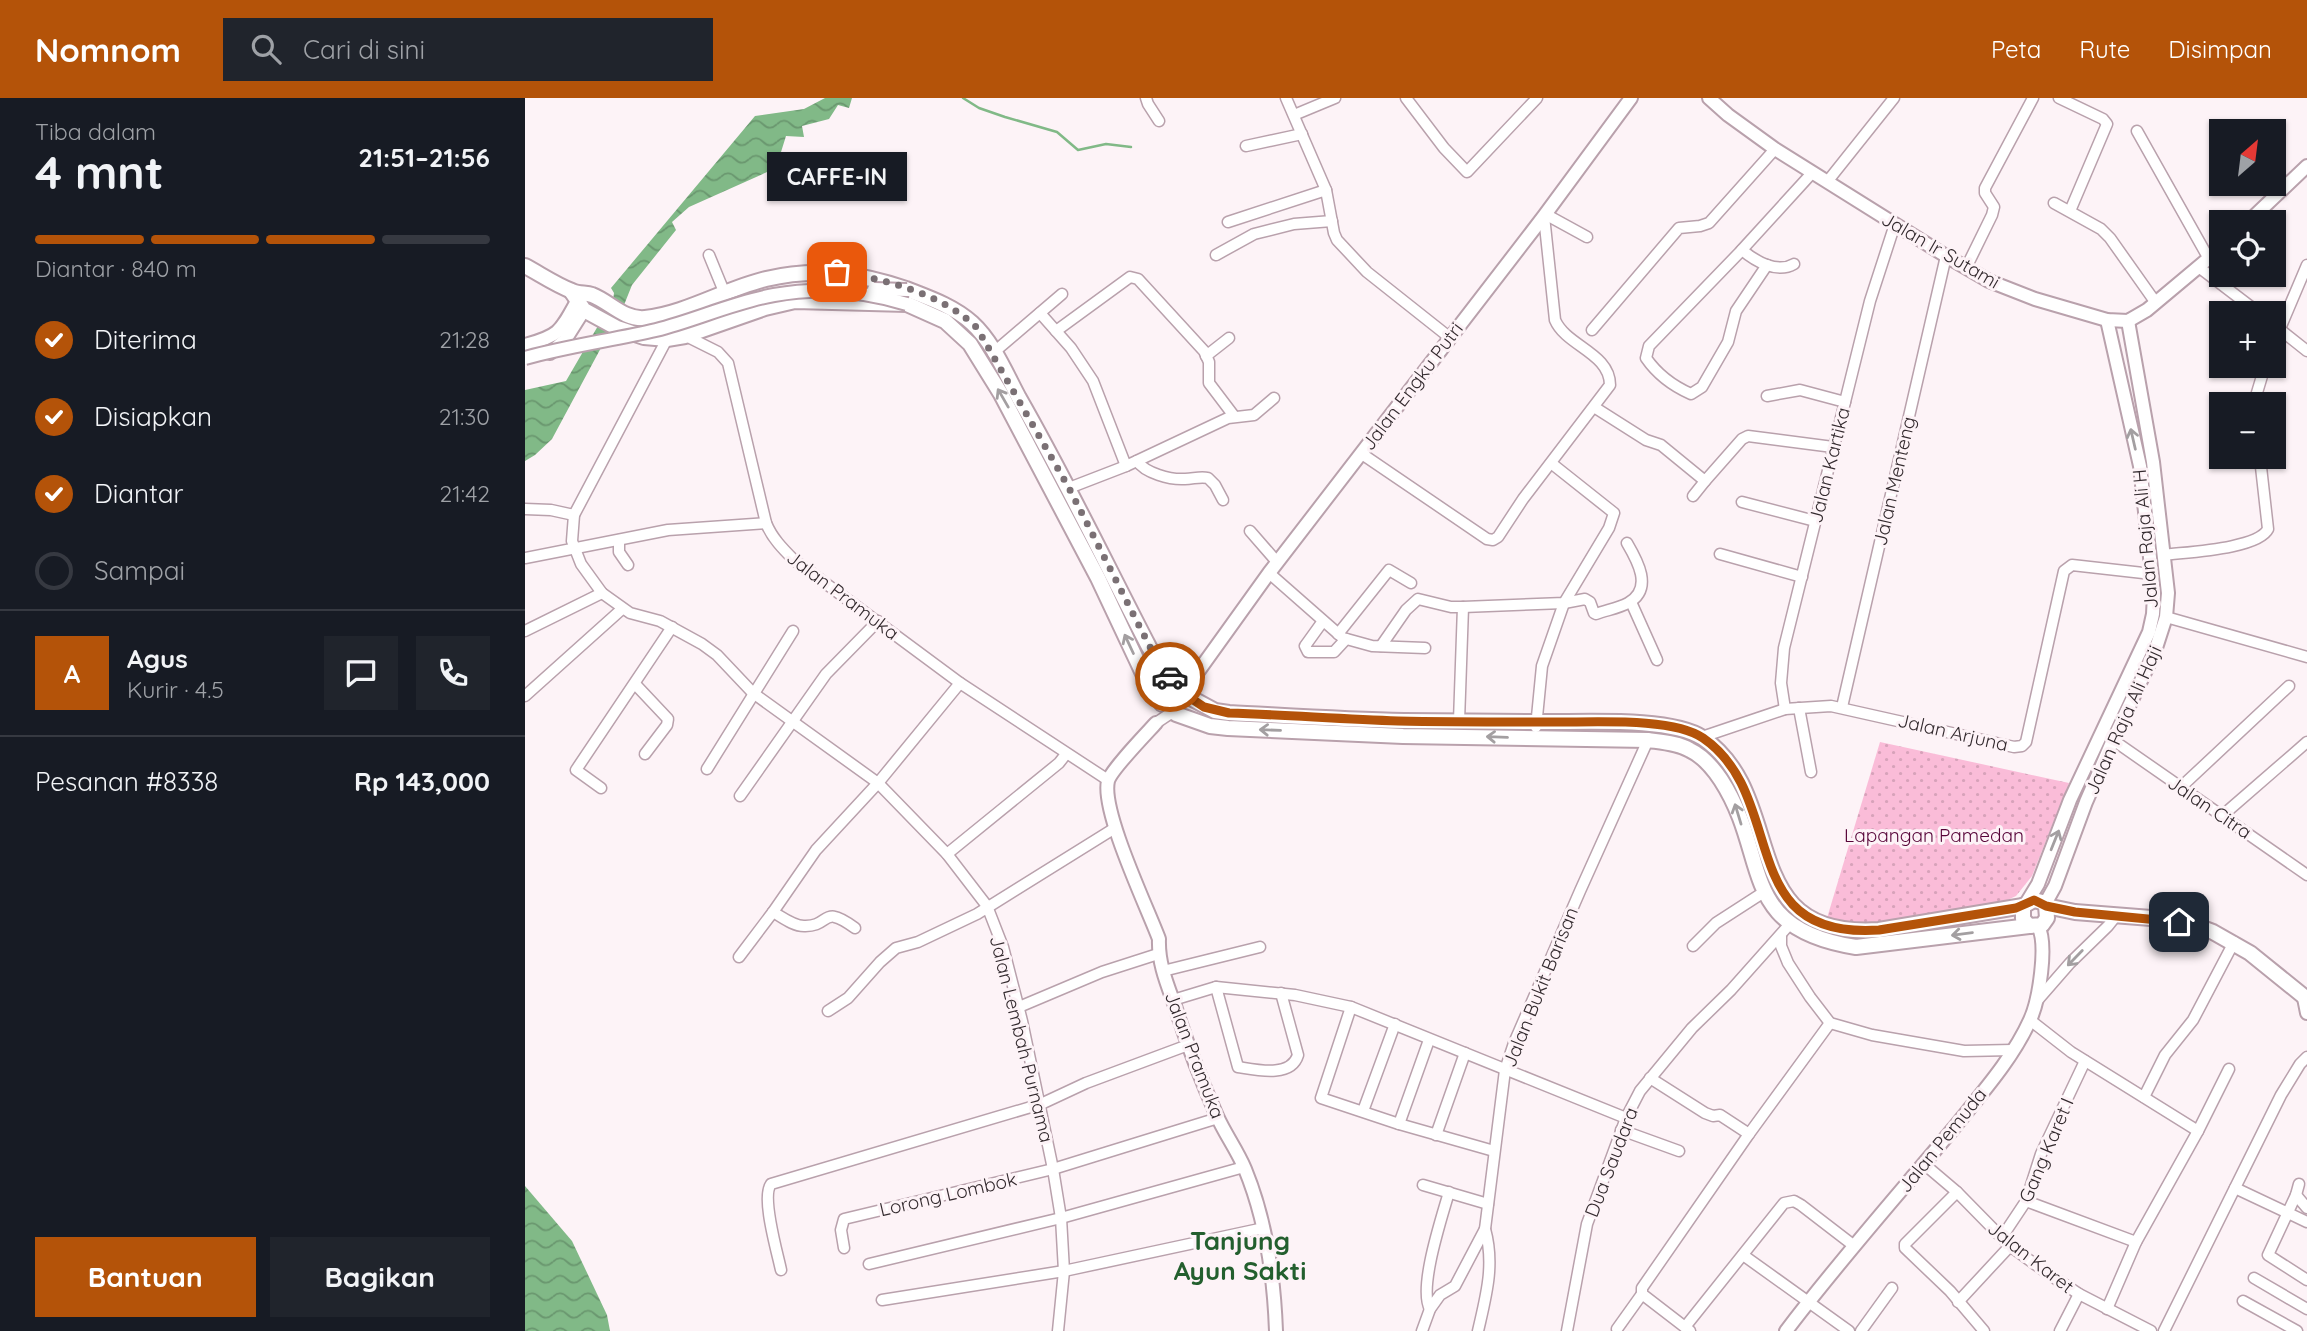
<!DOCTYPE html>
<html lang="id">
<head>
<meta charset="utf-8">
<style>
	:root { --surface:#171b24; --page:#20242c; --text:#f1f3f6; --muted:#9ea1a6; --line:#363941; --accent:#b45309 }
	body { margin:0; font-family:Quicksand,sans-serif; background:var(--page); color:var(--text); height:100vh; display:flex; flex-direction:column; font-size:26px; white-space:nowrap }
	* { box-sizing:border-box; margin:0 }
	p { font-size:23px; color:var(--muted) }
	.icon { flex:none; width:38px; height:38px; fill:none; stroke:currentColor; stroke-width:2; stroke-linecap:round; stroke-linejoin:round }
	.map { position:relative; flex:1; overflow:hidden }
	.sheet { display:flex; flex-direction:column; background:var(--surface); width:525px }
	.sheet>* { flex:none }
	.needle { width:46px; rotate:28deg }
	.controls { position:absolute; left:1684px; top:21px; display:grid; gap:14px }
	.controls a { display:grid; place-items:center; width:77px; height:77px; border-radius:0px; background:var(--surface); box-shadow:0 2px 5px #0004; font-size:35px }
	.pin { position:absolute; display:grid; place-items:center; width:60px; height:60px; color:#fff; margin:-30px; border-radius:14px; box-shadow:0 4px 10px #0006 }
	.courier { position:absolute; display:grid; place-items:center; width:70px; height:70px; margin:-35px; border:5px solid #b45309; border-radius:50%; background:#fff; color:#222; box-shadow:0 2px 9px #0007 }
	.bubble { position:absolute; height:49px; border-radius:0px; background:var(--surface); box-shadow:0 2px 5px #0004; font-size:23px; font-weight:800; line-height:49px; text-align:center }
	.head em { font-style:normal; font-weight:800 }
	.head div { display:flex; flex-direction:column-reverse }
	.head { display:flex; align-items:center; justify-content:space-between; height:119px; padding:0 35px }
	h1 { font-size:46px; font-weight:800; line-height:52px }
	.bar { display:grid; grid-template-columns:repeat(4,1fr); gap:10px 7px; align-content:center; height:84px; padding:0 35px }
	.bar i { height:9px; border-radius:5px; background:var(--line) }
	.bar .current { background:var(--accent) }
	.bar p { grid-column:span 4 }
	.line { display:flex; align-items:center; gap:18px; padding:0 35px; border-top:2px solid var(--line) }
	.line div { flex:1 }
	.round { display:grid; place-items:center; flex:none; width:74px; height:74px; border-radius:0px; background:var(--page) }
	ol { padding:0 35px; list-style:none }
	li { display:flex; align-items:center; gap:21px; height:77px }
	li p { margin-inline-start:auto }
	li .icon { padding:7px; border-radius:50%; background:var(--accent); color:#fff; stroke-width:4 }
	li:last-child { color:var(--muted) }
	li i { width:38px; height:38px; border:4px solid var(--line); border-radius:50% }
	.cta { display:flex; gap:14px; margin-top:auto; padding:14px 35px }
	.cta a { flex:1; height:80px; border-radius:0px; background:var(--accent); color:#fff; font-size:28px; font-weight:800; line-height:80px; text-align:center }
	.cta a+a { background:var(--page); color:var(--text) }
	header { display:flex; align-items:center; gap:42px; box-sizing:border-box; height:98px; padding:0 35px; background:var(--accent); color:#fff }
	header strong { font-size:33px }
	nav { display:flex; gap:38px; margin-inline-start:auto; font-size:24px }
	.search { width:490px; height:63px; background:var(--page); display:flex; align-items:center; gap:18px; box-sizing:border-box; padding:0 24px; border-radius:0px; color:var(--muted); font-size:26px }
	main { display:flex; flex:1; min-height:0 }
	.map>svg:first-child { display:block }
	.park { fill:url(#park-dots) }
	.water { fill:url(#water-waves) }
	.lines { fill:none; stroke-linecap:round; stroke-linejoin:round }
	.stream { stroke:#81b987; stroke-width:2.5 }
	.minor-casing { stroke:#b9a1ac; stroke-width:13 }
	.major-casing { stroke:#b9a1ac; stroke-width:16 }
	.highway-casing { stroke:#b9a1ac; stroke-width:18 }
	.minor { stroke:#fff; stroke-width:10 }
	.major { stroke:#fff; stroke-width:12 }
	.highway { stroke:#fff; stroke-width:14 }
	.major-bridge-casing { stroke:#b9a1ac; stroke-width:16; stroke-linecap:butt }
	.major-bridge { stroke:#fff; stroke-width:12 }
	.oneway { stroke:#a39fa1 }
	.done { stroke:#7a7074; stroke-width:7; stroke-dasharray:0 12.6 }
	.route { stroke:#b45309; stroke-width:9 }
	.labels { text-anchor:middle; stroke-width:6; stroke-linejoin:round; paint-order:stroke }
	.street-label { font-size:19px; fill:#332a2e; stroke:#fdf3f7 }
	.park-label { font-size:19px; fill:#570438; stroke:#fdf3f7 }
	.district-label { font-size:26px; font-weight:bold; fill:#235f2e; stroke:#fdf3f7 }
</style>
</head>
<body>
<header>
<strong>Nomnom</strong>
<div class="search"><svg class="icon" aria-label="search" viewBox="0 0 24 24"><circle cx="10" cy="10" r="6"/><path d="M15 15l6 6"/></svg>Cari di sini</div>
<nav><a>Peta</a><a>Rute</a><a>Disimpan</a></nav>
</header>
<main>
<section class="sheet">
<div class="head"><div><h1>4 mnt</h1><p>Tiba dalam</p></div><em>21:51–21:56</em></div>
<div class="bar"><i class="current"></i><i class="current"></i><i class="current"></i><i></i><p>Diantar · 840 m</p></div>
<ol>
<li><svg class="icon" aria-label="check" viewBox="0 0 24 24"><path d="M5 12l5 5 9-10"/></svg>Diterima<p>21:28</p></li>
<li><svg class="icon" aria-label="check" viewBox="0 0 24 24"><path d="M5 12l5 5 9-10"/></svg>Disiapkan<p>21:30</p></li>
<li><svg class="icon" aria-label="check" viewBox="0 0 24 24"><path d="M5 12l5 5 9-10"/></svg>Diantar<p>21:42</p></li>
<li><i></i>Sampai</li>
</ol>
<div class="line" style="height:126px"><b class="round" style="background:var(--accent);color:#fff">A</b><div><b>Agus</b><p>Kurir · 4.5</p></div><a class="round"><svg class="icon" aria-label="chat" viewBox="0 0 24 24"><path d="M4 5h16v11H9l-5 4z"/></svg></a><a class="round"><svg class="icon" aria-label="phone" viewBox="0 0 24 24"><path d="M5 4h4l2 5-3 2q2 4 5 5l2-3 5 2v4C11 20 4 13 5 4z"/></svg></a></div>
<div class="line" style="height:91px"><div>Pesanan #8338</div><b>Rp 143,000</b></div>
<div class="cta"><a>Bantuan</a><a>Bagikan</a></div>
</section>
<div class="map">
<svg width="1782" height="1233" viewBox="0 0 1782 1233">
	<defs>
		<pattern id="park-dots" width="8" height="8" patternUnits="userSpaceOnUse" patternTransform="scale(1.75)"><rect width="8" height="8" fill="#fabcd8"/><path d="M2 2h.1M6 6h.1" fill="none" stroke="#d7a2ba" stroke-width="1.8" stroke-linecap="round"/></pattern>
		<pattern id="water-waves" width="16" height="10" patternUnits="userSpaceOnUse" patternTransform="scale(1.75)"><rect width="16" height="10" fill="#81b987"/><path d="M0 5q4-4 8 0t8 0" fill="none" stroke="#6a976f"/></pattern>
	</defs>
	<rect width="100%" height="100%" fill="#fdf3f7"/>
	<polygon class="park" points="1355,644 1544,685 1507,778 1491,798 1476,805 1339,828 1302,820"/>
	<g class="water">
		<polygon points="300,0 327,0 324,10 313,7 304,21 277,28 279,39 261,38 251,70 164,109 147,124 151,132 107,187 99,207 27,341 10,357 0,363 0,292 41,283 88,202 89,195 86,190 230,18 279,11"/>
		<polygon points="0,1088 47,1143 82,1217 85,1233 0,1233"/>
	</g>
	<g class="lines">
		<polyline class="stream" points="438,0 454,10 480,19 532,34 553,52 581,46 606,49"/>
		<defs>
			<g id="minor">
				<polyline points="621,0 623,6 634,23"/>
				<polyline points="761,0 801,92 809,135 812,142 842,174 924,239"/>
				<polyline points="881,0 919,50 942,74 1012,0"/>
				<polyline points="1534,0 1578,21 1582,26 1545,113"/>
				<polyline points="769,17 810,0"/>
				<polyline points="1612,33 1684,161"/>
				<polyline points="721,48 777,36"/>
				<polyline points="1302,84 1369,0"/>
				<polyline points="1529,105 1576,131 1585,140 1631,205"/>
				<polyline points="1020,116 1062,139"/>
				<polyline points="703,124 801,92"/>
				<path d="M1217 152C1230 163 1252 176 1269 166"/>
				<polyline points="184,157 200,196"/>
				<polyline points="691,157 729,136 769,126 807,123"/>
				<path d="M1242 167 1211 213 1203 244 1177 289 1166 296C1148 288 1132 276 1121 260L1124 248 1214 155 1287 75"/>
				<polyline points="1441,170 1467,117 1469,109 1460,95 1460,90 1508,0"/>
				<polyline points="1675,170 1734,215"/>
				<polyline points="515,215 546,250 568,283 601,368"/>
				<polyline points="1748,226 1782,253"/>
				<polyline points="1067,232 1154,130 1175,128 1184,125 1250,51"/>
				<polyline points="531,233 605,179 613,181 679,253 684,264 684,285 709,318"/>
				<path d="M161 238 193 254 203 265 241 425C247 440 258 451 269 462L435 585 583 682"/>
				<polyline points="142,241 49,417 47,443 56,466 77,495 105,515 135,523 177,546 192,557 228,595 353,685 422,756 462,808 478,849 497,923 528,1071 536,1120 539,1173 533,1233"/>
				<polyline points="1748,247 1782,167"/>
				<polyline points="468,255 537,196"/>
				<polyline points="681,258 704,240"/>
				<polyline points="1242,298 1275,292 1320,304"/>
				<polyline points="1731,298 1740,268"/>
				<polyline points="1069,309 1121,342 1136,347 1180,383 1217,341 1223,338 1308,349"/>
				<path d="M837 356 962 441 968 442 973 439 998 401 1085 287C1085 255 1041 248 1030 222L1019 118"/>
				<path d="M612 363C620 375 645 382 660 381 668 381 675 378 683 380L690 387 698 402"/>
				<polyline points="544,390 601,368 703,320 729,317 749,300"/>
				<polyline points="1168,398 1180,383"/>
				<polyline points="1217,404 1290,423"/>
				<polyline points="0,411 26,412 49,417"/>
				<polyline points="725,433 752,464"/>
				<polyline points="94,442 94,454 103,467"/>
				<polyline points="1195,456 1277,479"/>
				<path d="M1639 457C1661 454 1733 451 1743 431L1735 360"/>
				<polyline points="0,460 143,432 241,425"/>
				<polyline points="744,475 818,540 847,548 900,550"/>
				<polyline points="1106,504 1132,562"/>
				<polyline points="1641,519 1782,559"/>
				<polyline points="798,523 780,548 783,554 809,554 821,541"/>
				<polyline points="0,533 77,495"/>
				<polyline points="813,536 864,472 886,485"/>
				<path d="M856 548 881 512 893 501 926 509H938L1039 505 1060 501 1065 504 1069 515 1071 516C1082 512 1094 510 1103 505 1129 491 1112 462 1102 445"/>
				<polyline points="110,586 143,621 142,627 120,656"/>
				<polyline points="664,595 670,578"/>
				<polyline points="0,598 97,511"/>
				<polyline points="1317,609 1421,158"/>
				<polyline points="1274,610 1286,674"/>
				<polyline points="1260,611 1256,585 1259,550 1345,203 1370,126"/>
				<polyline points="934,623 938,509"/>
				<polyline points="631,625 646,615"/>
				<polyline points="1011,629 1017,568 1039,505 1084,430 1089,415 1026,365"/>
				<polyline points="1177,639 1260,611 1306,608 1489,649 1497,648 1501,644 1539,473 1547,467 1627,476"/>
				<polyline points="1588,642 1782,777"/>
				<polyline points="182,671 268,533"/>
				<polyline points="1656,689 1764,588"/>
				<polyline points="76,690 51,672 147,529"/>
				<polyline points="215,698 301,576 353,523"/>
				<polyline points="1698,717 1782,644"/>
				<polyline points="422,756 534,665 541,656"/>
				<path d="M248 814C257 819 268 828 279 828 306 829 296 805 330 830"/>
				<polyline points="1256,838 1256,848 1263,865 1285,899 1305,925 1347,937 1439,953 1488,952"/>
				<polyline points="1168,848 1191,825 1239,794"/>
				<polyline points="214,859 248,814 291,752 353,685 435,585"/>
				<polyline points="638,873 735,849"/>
				<path d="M691 889 713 969C732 972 766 980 773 957L756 895"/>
				<polyline points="648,902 691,889 770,897 826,909 1101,1020"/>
				<polyline points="1511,904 1545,865 1583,828 1591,818"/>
				<polyline points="494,909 577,874 633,856"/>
				<polyline points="826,909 796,1000 874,1026 969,1053"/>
				<polyline points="303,913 323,900 355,864 371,850 393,844 452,816 590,730"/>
				<polyline points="1505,922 1546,954 1673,1033 1611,1144 1582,1211"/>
				<polyline points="1125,980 1180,1015 1188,1018 1195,1017 1224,1036"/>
				<polyline points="1619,999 1640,957 1668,922 1709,844"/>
				<polyline points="838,1013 870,926"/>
				<polyline points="874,1026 904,942"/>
				<polyline points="1096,1032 1154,1053"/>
				<polyline points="1673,1033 1704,971"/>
				<polyline points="911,1037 940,955"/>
				<polyline points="1399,1066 1432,1094 1485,1148 1522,1175 1554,1196 1626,1233"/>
				<polyline points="898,1087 963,1106"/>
				<polyline points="1710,1090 1782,1124"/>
				<polyline points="1432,1094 1380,1146 1380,1150 1425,1193 1459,1233"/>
				<polyline points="1771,1097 1774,1086"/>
				<polyline points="1501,1103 1611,1144"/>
				<polyline points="1782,1110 1771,1097 1743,1157 1782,1182"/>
				<polyline points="1477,1139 1501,1103 1516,1056 1560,963"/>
				<polyline points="319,1150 316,1132 319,1121 528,1071 693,1020"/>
				<polyline points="1218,1157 1324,1233"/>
				<polyline points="344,1166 536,1120 719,1069"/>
				<path d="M256 1172C252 1153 236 1099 246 1086L516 1006 561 985 663 947"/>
				<polyline points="1729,1180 1782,1211"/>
				<polyline points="357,1202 539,1173 739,1130"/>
				<polyline points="1718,1203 1772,1233"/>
				<polyline points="1433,1204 1485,1148"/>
				<path d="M905 1211C893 1190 917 1119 924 1094"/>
				<polyline points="1160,1229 1259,1105 1269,1103 1276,1107 1328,1147"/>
				<polyline points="1092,1231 1117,1196"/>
				<polyline points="897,1233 905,1211 915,1197 930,1188 960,1131"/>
				<path d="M953 1233C961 1198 970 1167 960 1131L980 972 989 945 1055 793 1123 642"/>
				<polyline points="1042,1233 1062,1126 1101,1020 1115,993 1167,930 1206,892 1264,827"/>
				<polyline points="1165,1233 1117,1196 1117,1190 1224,1036 1305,925"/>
				<polyline points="1336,1233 1367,1190"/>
				<polyline points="1535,1233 1554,1196"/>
				<polyline points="1639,1233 1756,997 1775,966 1782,959"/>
			</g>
			<g id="major">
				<polyline points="1184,0 1203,17 1250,51 1421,158 1464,183 1510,201 1582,222 1603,223 1622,212 1696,150"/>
				<polyline points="1723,124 1782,68"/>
				<path d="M0 247C34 238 35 234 52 203"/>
				<polyline points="25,255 40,242 59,212"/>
				<polyline points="670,578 744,475 1019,118 1106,0"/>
				<path d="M631 625C621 636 586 672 583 683 576 713 622 809 634 841 633 865 642 886 650 908 662 946 676 982 692 1018 700 1036 712 1052 720 1071 741 1122 749 1178 751 1233"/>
				<polyline points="1502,804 1513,786 1545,702 1624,534 1628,516 1629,496 1615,368 1582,222"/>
				<polyline points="1520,806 1530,788 1561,704 1588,642 1630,553 1641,519 1643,495 1628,364 1603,223"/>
				<polyline points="1779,900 1782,915"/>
				<path d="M1261 1233C1314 1163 1372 1098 1428 1031 1455 997 1487 962 1505 922 1514 903 1523 846 1513 828"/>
			</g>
			<g id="highway">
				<path d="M0 168C15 176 31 187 47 193 53 196 61 195 67 197 85 204 99 222 120 220 160 216 202 190 241 181 290 169 334 175 381 191 404 200 428 208 447 225 468 244 481 276 494 300 541 382 581 466 624 549L640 574 654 588"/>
				<polyline points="46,193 59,212 92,230 119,239 142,241 160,238 240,210 270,203 382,206 420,223 445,246 476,296 573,480 622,584 637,606"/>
				<path d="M664 599 690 613 704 615C762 618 821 622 879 623 923 623 967 624 1011 624 1053 625 1145 618 1178 640 1265 700 1207 842 1354 832L1498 808"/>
				<path d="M651 616 685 628 703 630 878 638 1123 642C1137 644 1153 645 1165 652 1178 658 1188 670 1196 682 1246 759 1210 830 1331 849L1504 828"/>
				<polyline points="1521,808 1522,820 1517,827 1504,828 1498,821 1498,808 1509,802 1517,804 1521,808 1550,814 1626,820 1672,828 1688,834 1725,855 1782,901"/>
			</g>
		</defs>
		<use href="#minor" class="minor-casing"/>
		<use href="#major" class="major-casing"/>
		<use href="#highway" class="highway-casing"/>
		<use href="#minor" class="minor"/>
		<use href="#major" class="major"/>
		<use href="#highway" class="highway"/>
		<defs>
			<g id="major-bridge">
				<polyline points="349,191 382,192"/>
				<path d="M0 260C43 248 88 242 131 232 171 222 209 204 249 197 293 189 340 193 382 206"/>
			</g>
		</defs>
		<use href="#major-bridge" class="major-bridge-casing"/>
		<use href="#major-bridge" class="major-bridge"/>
	</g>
	<defs><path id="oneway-shaft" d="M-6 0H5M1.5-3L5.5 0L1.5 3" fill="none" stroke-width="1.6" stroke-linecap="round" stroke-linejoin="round" transform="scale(1.75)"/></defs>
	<g class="oneway">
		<use href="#oneway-shaft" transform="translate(478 300) rotate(-120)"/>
		<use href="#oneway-shaft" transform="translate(1608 341) rotate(-103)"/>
		<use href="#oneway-shaft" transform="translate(604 546) rotate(-115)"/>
		<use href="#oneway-shaft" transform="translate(745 632) rotate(-178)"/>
		<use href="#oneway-shaft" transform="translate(972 639) rotate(-178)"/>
		<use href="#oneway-shaft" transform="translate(1213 716) rotate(-107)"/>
		<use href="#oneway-shaft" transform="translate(1530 742) rotate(-68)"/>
		<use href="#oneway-shaft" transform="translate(1437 836) rotate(173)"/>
		<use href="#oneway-shaft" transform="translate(1550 860) rotate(134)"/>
	</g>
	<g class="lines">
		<path class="done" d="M312 174C358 180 418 196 452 230L544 390 625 549 645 579"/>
		<path class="route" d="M645 579 661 591 664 599 679 609 704 615C760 617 817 621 873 623 923 624 972 624 1022 624 1061 625 1146 618 1178 640 1265 700 1207 842 1354 832L1491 810 1509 802 1521 808 1550 814 1654 824"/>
	</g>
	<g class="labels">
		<g class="street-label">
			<text transform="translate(1416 152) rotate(30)" y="7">Jalan Ir Sutami</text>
			<text transform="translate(887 288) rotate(-53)" y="7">Jalan Engku Putri</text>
			<text transform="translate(1304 367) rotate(-76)" y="7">Jalan Kartika</text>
			<text transform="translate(1369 383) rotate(-77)" y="7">Jalan Menteng</text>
			<text transform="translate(1620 441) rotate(-95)" y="7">Jalan Raja Ali H</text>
			<text transform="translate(318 497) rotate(37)" y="7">Jalan Pramuka</text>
			<text transform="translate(1598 622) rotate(-66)" y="7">Jalan Raja Ali Haji</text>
			<text transform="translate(1428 634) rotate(13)" y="7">Jalan Arjuna</text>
			<text transform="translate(1685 709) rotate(34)" y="7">Jalan Citra</text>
			<text transform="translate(1015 889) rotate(-68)" y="7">Jalan Bukit Barisan</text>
			<text transform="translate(497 941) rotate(76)" y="7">Jalan Lembah Purnama</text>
			<text transform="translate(670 957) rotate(69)" y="7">Jalan Pramuka</text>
			<text transform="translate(1417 1042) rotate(-51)" y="7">Jalan Pemuda</text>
			<text transform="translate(1521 1052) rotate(-67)" y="7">Gang Karet I</text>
			<text transform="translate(1086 1064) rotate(-69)" y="7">Dua Saudara</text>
			<text transform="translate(423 1096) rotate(-13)" y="7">Lorong Lombok</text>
			<text transform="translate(1506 1159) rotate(38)" y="7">Jalan Karet</text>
		</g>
		<g class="park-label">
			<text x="1409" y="744">Lapangan Pamedan</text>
		</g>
		<g class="district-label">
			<text x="715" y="1152">Tanjung<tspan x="715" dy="30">Ayun Sakti</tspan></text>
		</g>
	</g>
</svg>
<div class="controls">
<a><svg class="needle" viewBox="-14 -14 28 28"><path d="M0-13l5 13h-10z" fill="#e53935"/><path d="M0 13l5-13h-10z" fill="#9ea1a6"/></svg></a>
<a><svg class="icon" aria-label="locate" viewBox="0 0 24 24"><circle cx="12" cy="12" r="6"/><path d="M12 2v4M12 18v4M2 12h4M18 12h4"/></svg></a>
<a>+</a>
<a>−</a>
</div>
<div class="pin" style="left:312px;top:174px;background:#ea580c"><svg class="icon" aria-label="bag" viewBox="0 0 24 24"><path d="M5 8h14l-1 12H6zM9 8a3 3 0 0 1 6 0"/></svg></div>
<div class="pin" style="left:1654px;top:824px;background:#1f2937"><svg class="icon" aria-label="home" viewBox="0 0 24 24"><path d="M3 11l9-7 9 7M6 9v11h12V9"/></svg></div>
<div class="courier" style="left:645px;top:579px"><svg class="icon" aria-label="car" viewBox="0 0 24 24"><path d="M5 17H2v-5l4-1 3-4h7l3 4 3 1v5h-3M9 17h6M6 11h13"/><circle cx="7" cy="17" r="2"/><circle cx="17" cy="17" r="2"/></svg></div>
<div class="bubble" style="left:242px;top:54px;width:140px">CAFFE-IN</div>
</div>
</main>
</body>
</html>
